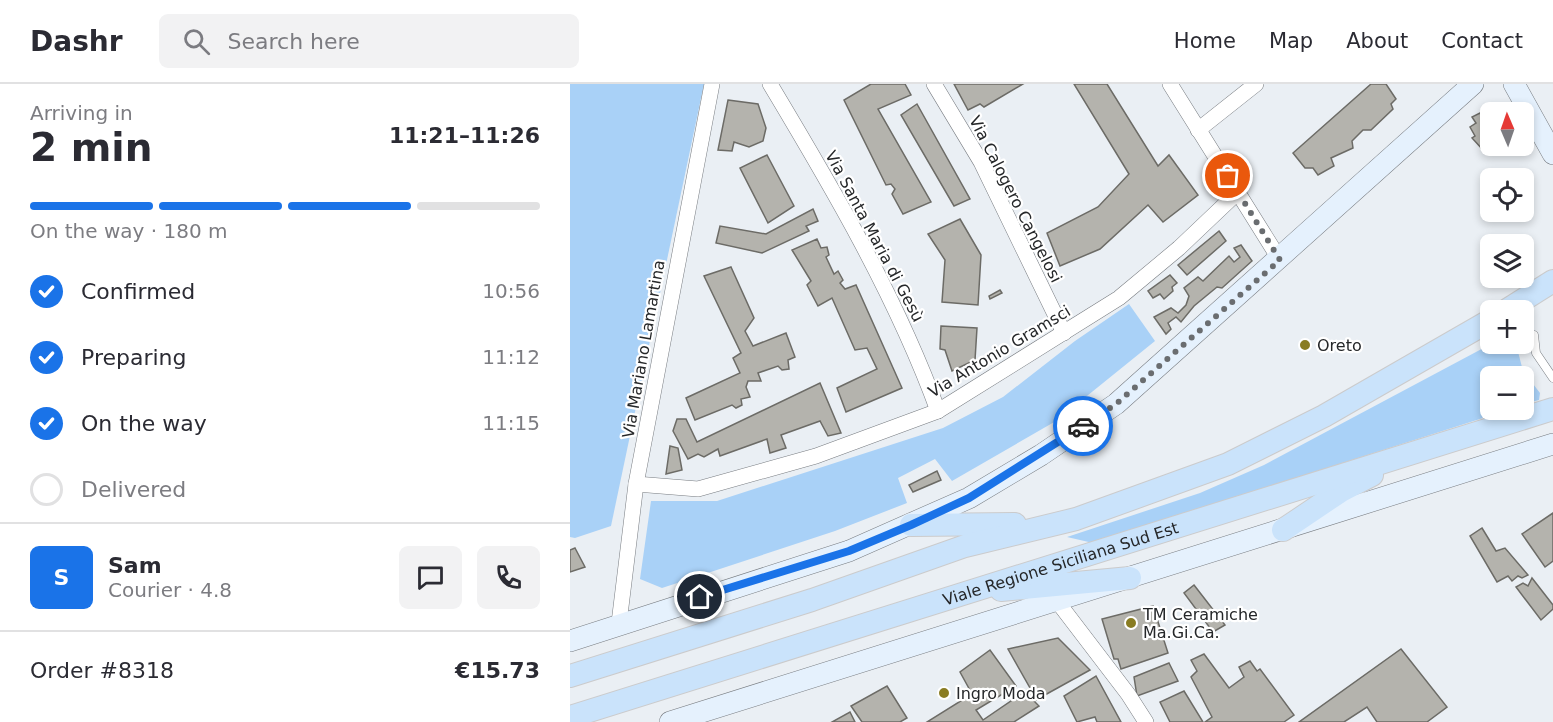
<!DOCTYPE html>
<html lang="en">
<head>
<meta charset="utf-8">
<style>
	:root { --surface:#fff; --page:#f2f2f3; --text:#2b2b33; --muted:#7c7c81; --line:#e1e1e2; --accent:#1a73e8 }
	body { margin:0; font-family:"DejaVu Sans",sans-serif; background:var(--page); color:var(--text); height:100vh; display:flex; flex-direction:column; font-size:22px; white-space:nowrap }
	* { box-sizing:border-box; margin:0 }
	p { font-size:20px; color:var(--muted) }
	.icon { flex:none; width:33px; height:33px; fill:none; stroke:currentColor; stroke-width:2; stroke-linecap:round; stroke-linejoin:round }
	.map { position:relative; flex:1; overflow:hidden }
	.sheet { display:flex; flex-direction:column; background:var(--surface); width:570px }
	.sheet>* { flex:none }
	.needle { width:39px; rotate:358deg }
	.tools { position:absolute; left:910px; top:18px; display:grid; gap:12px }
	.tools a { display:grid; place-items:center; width:54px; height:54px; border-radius:9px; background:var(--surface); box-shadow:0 3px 9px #0003; font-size:30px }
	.pin { position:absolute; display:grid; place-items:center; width:51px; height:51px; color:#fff; margin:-26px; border:3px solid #fff; border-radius:50%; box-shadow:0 2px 6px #0007 }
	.courier { position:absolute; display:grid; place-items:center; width:60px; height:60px; margin:-30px; border:4px solid #1a73e8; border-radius:50%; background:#fff; color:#222; box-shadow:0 2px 8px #0007 }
	.overview em { font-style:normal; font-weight:600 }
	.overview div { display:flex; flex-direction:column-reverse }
	.overview { display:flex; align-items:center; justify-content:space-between; height:102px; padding:0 30px }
	h1 { font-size:39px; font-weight:600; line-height:45px }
	.bar { display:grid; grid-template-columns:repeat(4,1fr); gap:9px 6px; align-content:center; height:72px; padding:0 30px }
	.bar i { height:8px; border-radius:4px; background:var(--line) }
	.bar .selected { background:var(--accent) }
	.bar p { grid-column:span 4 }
	.line { display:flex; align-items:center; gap:15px; padding:0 30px; border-top:2px solid var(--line) }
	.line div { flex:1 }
	.round { display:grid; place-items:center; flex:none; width:63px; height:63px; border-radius:9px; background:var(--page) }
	ol { padding:0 30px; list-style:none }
	li { display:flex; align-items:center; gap:18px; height:66px }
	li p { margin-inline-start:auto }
	li .icon { padding:6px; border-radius:50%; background:var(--accent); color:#fff; stroke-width:4 }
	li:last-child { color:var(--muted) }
	li i { width:33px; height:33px; border:3px solid var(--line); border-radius:50% }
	header { display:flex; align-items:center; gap:36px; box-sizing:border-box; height:84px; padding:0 30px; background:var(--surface); border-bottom:2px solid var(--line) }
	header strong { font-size:28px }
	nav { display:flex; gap:33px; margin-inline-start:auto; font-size:21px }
	.search { width:420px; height:54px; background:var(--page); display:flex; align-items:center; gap:15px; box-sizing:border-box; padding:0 21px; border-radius:9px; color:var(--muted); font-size:22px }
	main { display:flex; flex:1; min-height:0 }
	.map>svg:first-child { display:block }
	.green { fill:#a9d1f7 }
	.building { fill:#b4b3ad; stroke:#6c6b66; stroke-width:1.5 }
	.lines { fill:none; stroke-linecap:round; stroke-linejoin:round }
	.lane-casing { stroke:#787c81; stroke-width:9 }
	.street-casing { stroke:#787c81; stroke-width:16 }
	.secondary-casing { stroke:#787c81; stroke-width:22 }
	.primary-casing { stroke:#cbcbcc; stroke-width:24 }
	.lane { stroke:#fff; stroke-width:8 }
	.street { stroke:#fff; stroke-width:15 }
	.secondary { stroke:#e5f1fd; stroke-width:21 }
	.primary { stroke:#cae3fb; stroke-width:22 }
	.done { stroke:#6a6d70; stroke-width:6; stroke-dasharray:0 10.8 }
	.route { stroke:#1a73e8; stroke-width:8 }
	.poi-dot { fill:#897c22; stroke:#fff; stroke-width:2 }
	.labels { text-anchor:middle; stroke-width:4.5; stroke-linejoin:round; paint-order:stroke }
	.street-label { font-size:16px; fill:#252729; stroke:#fff }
	.poi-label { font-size:16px; fill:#252729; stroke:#fff; text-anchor:start }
</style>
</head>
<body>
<header>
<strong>Dashr</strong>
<div class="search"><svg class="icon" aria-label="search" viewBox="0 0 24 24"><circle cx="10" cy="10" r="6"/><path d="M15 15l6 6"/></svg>Search here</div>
<nav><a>Home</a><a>Map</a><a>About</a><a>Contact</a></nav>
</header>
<main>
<section class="sheet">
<div class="overview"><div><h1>2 min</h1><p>Arriving in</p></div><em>11:21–11:26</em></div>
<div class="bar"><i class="selected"></i><i class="selected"></i><i class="selected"></i><i></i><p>On the way · 180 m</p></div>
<ol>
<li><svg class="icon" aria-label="check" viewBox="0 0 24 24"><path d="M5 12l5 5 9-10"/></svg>Confirmed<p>10:56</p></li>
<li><svg class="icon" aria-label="check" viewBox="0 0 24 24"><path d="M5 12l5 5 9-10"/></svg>Preparing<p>11:12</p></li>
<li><svg class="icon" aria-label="check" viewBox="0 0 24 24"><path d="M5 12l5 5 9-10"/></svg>On the way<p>11:15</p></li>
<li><i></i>Delivered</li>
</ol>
<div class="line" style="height:108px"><b class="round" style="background:var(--accent);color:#fff">S</b><div><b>Sam</b><p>Courier · 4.8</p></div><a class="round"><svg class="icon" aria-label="chat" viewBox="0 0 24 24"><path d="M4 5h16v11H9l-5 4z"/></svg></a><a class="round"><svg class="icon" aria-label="phone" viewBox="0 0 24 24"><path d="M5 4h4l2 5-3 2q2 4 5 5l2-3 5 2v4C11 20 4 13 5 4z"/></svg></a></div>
<div class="line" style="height:78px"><div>Order #8318</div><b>€15.73</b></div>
</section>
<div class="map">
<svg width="983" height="638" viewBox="0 0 983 638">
	<rect width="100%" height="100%" fill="#eaeff4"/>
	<g class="green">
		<polygon points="0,0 134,0 41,442 5,454 0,453"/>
		<polygon points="559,220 585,257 486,337 382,397 365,375 328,394 337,419 265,447 92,504 70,495 81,417 147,417 373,344 433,313 505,257"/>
		<polygon points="921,260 946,260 953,287 970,309 969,316 954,320 954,292 921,292 921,326 938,326 523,459 497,453 630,409 694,381"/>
	</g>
	<g class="building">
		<polygon points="301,0 335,0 341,11 308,25 361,118 333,130 322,110 325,105 321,100 316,101 274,16"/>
		<polygon points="384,0 453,0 414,23 410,20 398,26"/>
		<polygon points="504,0 537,0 588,82 599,71 628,111 593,138 578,121 530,165 490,182 477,149 528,123 559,90"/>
		<polygon points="801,0 816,0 826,15 821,20 823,25 801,46 793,46 782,57 783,64 761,74 764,82 748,91 743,84 735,84 723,69"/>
		<polygon points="158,16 188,20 196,44 193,57 179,63 164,58 162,67 148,66"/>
		<polygon points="347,20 400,115 384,122 331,31"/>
		<polygon points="910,29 914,35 921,32 921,62 929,62 921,66 920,64 914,67 902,54 905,52 900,43 906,39 902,33"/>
		<polygon points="197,71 224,122 198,139 170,84"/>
		<polygon points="243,125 248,137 236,142 239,147 192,169 146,159 150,142 196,150"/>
		<polygon points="390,135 411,171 408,221 372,218 375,176 358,150"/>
		<polygon points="649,147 656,157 617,191 608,181"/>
		<polygon points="247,155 251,164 257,163 259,171 256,173 264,190 268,187 273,196 270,199 275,205 286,201 332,304 276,328 267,304 307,285 297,264 285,266 262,214 248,222 237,201 241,197 222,166"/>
		<polygon points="671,161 682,177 652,204 647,203 624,222 611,238 606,233 598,239 601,245 596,250 584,233 601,224 608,229 616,221 619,212 614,204 628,193 633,197 659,172 664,178 670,173 664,164"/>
		<polygon points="161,183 184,234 175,247 183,262 216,249 225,273 218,276 219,285 212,286 208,282 188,289 191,297 178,297 176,303 180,313 171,315 172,321 166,324 162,321 125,336 116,314 170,289 163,274 171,269 134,192"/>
		<polygon points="600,191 607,199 602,203 603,207 594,215 590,210 583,214 578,207"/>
		<polygon points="430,206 432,209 420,215 419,212"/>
		<polygon points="371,242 407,244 405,276 382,287 375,266 370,265"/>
		<polygon points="250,299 271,349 258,352 250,337 211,351 216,364 200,369 197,355 150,372 148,365 134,373 128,370 118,375 103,347 107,335 116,335 127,358"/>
		<polygon points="100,362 108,364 112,386 96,390"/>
		<polygon points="367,387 371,396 343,408 339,401"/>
		<polygon points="983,429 983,477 975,483 952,450"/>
		<polygon points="912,444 926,467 935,464 958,491 952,494 948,492 942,497 938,492 927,498 900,452"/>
		<polygon points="5,464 15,483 0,488 0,466"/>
		<polygon points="962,494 983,521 983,525 971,536 946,503 953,499 958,502"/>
		<polygon points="624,501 655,541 643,548 614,509"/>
		<polygon points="583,522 598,569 551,585 548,575 544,575 532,535"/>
		<polygon points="488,554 520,586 464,617 469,622 444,638 357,638 402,610 390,588 420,566 446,602 406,626 413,636 460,604 438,565"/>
		<polygon points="831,565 877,623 857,638 807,638 797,623 774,638 729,638"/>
		<polygon points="634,570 659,604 674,593 669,583 680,577 687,587 690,585 724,631 714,638 635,638 642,633 621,593 627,587 621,576"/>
		<polygon points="599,579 608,597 567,612 564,593"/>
		<polygon points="526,592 551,638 527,638 525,633 507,638 494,612"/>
		<polygon points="317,602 337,634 330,638 292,638 281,622"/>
		<polygon points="614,607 633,638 600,638 590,618"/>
		<polygon points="280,628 285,638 262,638"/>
	</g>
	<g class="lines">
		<defs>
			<polyline id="lane" points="964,251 966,269 983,294"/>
			<g id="street">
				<path d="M200 0C263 105 326 212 368 327"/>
				<polyline points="364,0 411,78 494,249"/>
				<polyline points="600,0 710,176"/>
				<polyline points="628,46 686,0"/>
				<polyline points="66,400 128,405 246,372 368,327 549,214 609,164 668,108"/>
				<polyline points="487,517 558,610 576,638"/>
				<polyline points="49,539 66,400 142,0"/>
			</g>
			<g id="secondary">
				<polyline points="944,0 983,70"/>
				<polyline points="0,557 279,467 399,414 471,371 546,320 903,0"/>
				<polyline points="100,638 983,360"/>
			</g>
			<g id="primary">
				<polyline points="937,226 983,197"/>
				<polyline points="341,441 445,440"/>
				<polyline points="713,446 771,407 802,391"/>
				<polyline points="431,506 560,494"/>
				<polyline points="0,592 242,516 395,462 506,435 658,380 754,332 921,236"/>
				<path id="s1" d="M0 633 983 325"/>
			</g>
		</defs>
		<use href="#lane" class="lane-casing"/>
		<use href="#street" class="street-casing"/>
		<use href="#secondary" class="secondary-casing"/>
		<use href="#primary" class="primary-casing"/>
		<use href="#lane" class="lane"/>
		<use href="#street" class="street"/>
		<use href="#secondary" class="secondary"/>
		<use href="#primary" class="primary"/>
	</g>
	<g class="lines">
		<polyline class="done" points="513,342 546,320 710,176 658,92"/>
		<polyline class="route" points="130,513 279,467 341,441 399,414 513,342"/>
	</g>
	<g class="poi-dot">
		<circle cx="735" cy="261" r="6"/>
		<circle cx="561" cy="539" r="6"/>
		<circle cx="374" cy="609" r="6"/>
	</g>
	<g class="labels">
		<g class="street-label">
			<text transform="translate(446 115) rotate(63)" y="6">Via Calogero Cangelosi</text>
			<text transform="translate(305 152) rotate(62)" y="6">Via Santa Maria di Gesù</text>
			<text transform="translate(73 265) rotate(-80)" y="6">Via Mariano Lamartina</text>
			<text transform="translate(429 267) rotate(-31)" y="6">Via Antonio Gramsci</text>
			<text dy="6" stroke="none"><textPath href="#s1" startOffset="514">Viale Regione Siciliana Sud Est</textPath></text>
		</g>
		<g class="poi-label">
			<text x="747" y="267">Oreto</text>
			<text x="573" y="536">TM Ceramiche<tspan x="573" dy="18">Ma.Gi.Ca.</tspan></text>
			<text x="386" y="615">Ingro Moda</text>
		</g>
	</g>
</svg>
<div class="tools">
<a><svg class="needle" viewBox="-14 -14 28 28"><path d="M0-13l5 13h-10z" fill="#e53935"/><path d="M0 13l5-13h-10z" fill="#7c7c81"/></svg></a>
<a><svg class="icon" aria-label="locate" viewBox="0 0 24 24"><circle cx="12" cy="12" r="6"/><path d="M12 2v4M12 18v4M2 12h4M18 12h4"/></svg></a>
<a><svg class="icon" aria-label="layers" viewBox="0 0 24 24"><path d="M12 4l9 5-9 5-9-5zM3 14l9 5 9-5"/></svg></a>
<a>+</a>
<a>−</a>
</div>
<div class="pin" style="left:658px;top:92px;background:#ea580c"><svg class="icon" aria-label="bag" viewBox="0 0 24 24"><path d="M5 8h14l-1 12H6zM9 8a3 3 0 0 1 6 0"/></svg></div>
<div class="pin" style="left:130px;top:513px;background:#1f2937"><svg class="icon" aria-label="home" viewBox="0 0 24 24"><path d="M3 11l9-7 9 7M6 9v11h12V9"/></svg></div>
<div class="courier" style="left:513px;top:342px"><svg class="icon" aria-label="car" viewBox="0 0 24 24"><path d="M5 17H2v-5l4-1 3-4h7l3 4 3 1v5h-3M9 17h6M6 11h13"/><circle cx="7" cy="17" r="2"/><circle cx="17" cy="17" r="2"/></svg></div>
</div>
</main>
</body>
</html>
